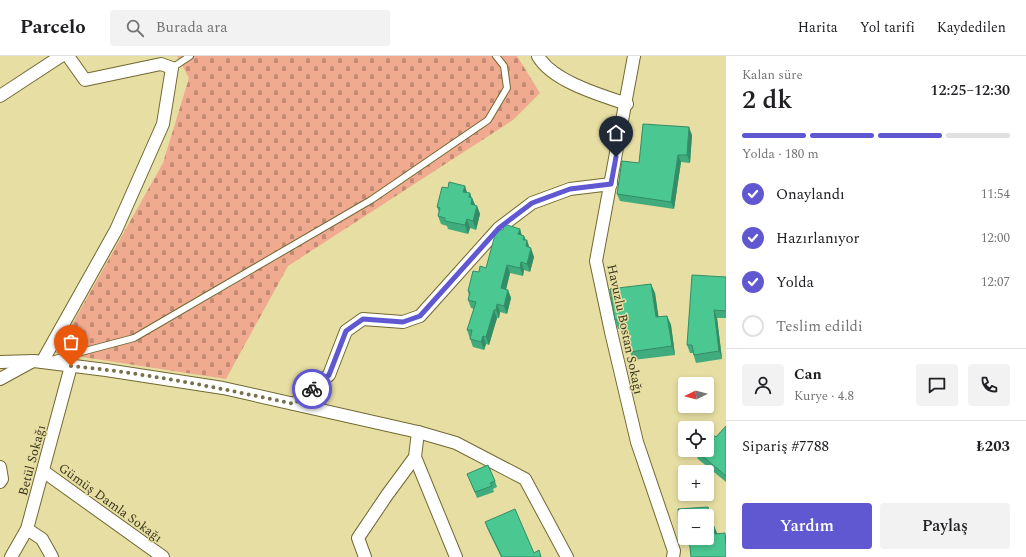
<!DOCTYPE html>
<html lang="tr">
<head>
<meta charset="utf-8">
<style>
	:root { --surface:#fff; --page:#f2f2f2; --text:#202124; --muted:#757577; --line:#e0e0e0; --accent:#5f58d0 }
	body { margin:0; font-family:Spectral,serif; background:var(--page); color:var(--text); height:100vh; display:flex; flex-direction:column; font-size:15px; white-space:nowrap }
	* { box-sizing:border-box; margin:0 }
	p { font-size:13px; color:var(--muted) }
	.icon { flex:none; width:22px; height:22px; fill:none; stroke:currentColor; stroke-width:2; stroke-linecap:round; stroke-linejoin:round }
	.map { position:relative; flex:1; overflow:hidden }
	.side { display:flex; flex-direction:column; background:var(--surface); width:300px }
	.side>* { flex:none }
	.needle { width:26px; rotate:264deg }
	.buttons { position:absolute; left:678px; top:321px; display:grid; gap:8px }
	.buttons a { display:grid; place-items:center; width:36px; height:36px; border-radius:4px; background:var(--surface); box-shadow:0 2px 6px #0003; font-size:20px }
	.pin { position:absolute; display:grid; place-items:center; width:34px; height:34px; color:#fff; margin:-41px -17px; border-radius:50% 50% 50% 0; rotate:-45deg; box-shadow:0 0 4px #0007 }
	.pin .icon { rotate:45deg }
	.courier { position:absolute; display:grid; place-items:center; width:40px; height:40px; margin:-20px; border:3px solid #5f58d0; border-radius:50%; background:#fff; color:#222; box-shadow:0 1px 5px #0007 }
	.headline em { font-style:normal; font-weight:600 }
	.headline div { display:flex; flex-direction:column-reverse }
	.headline { display:flex; align-items:center; justify-content:space-between; height:68px; padding:0 16px }
	h1 { font-size:26px; font-weight:600; line-height:30px }
	.bar { display:grid; grid-template-columns:repeat(4,1fr); gap:6px 4px; align-content:center; height:48px; padding:0 16px }
	.bar i { height:5px; border-radius:3px; background:var(--line) }
	.bar .on { background:var(--accent) }
	.bar p { grid-column:span 4 }
	.line { display:flex; align-items:center; gap:10px; padding:0 16px; border-top:1px solid var(--line) }
	.line div { flex:1 }
	.round { display:grid; place-items:center; flex:none; width:42px; height:42px; border-radius:4px; background:var(--page) }
	ol { padding:0 16px; list-style:none }
	li { display:flex; align-items:center; gap:12px; height:44px }
	li p { margin-inline-start:auto }
	li .icon { padding:4px; border-radius:50%; background:var(--accent); color:#fff; stroke-width:4 }
	li:last-child { color:var(--muted) }
	li i { width:22px; height:22px; border:2px solid var(--line); border-radius:50% }
	.button { display:flex; gap:8px; margin-top:auto; padding:8px 16px }
	.button a { flex:1; height:46px; border-radius:4px; background:var(--accent); color:#fff; font-size:16px; font-weight:600; line-height:46px; text-align:center }
	.button a+a { background:var(--page); color:var(--text) }
	header { display:flex; align-items:center; gap:24px; box-sizing:border-box; height:56px; padding:0 20px; background:var(--surface); border-bottom:1px solid var(--line) }
	header strong { font-size:19px }
	nav { display:flex; gap:22px; margin-inline-start:auto; font-size:14px }
	.search { width:280px; height:36px; background:var(--page); display:flex; align-items:center; gap:10px; box-sizing:border-box; padding:0 14px; border-radius:4px; color:var(--muted); font-size:15px }
	main { display:flex; flex:1; min-height:0 }
	.map>svg:first-child { display:block }
	.cemetery { fill:url(#cemetery-stones) }
	.lines { fill:none; stroke-linecap:round; stroke-linejoin:round }
	.lane-casing { stroke:#716931; stroke-width:8 }
	.street-casing { stroke:#716931; stroke-width:14 }
	.lane { stroke:#fff; stroke-width:6 }
	.street { stroke:#fff; stroke-width:12 }
	.wall { fill:#40ac7d; fill-rule:evenodd }
	.shaded-wall { fill:#348c66 }
	.building { fill:#4bc891; stroke:#348c66 }
	.done { stroke:#76704c; stroke-width:4; stroke-dasharray:0 7.2 }
	.route { stroke:#5f58d0; stroke-width:5 }
	.labels { text-anchor:middle; stroke-width:3; stroke-linejoin:round; paint-order:stroke }
	.street-label { font-size:13px; fill:#39351d; stroke:#e7dea3 }
</style>
</head>
<body>
<header>
<strong>Parcelo</strong>
<div class="search"><svg class="icon" aria-label="search" viewBox="0 0 24 24"><circle cx="10" cy="10" r="6"/><path d="M15 15l6 6"/></svg>Burada ara</div>
<nav><a>Harita</a><a>Yol tarifi</a><a>Kaydedilen</a></nav>
</header>
<main>
<div class="map">
<svg width="726" height="501" viewBox="0 0 726 501">
	<defs>
		<pattern id="cemetery-stones" width="16" height="16" patternUnits="userSpaceOnUse"><rect width="16" height="16" fill="#efaa90"/><path d="M2 7V4a2 2 0 0 1 4 0v3zM10 15v-3a2 2 0 0 1 4 0v3z" fill="#c38b75"/></pattern>
	</defs>
	<rect width="100%" height="100%" fill="#e7dea3"/>
	<polygon class="cemetery" points="177,0 517,0 540,37 513,64 288,210 226,323 56,297 163,107 189,22"/>
	<g class="lines">
		<defs>
			<g id="lane">
				<polyline points="172,12 190,0"/>
				<polyline points="51,304 134,282 371,144 488,64 507,32 504,10 496,0"/>
			</g>
			<g id="street">
				<path d="M538 0C552 25 600 39 627 48"/>
				<polyline points="634,0 596,205 611,276 637,386 674,495 673,501"/>
				<polyline points="0,40 61,0"/>
				<polyline points="0,306 34,305 106,314 223,332 418,376 456,387 525,423 567,501"/>
				<polyline points="42,306 116,174 163,68 172,12 161,8 85,24 68,0"/>
				<polyline points="0,323 31,306"/>
				<polyline points="294,348 329,319 346,275 363,263 403,266 420,260 499,172 532,147 570,133 611,128"/>
				<polyline points="418,376 415,401 456,501"/>
				<polyline points="0,411 2,423 0,426"/>
				<polyline points="43,415 163,501"/>
				<polyline points="27,473 42,483 52,501"/>
				<polyline points="11,501 27,473 71,310"/>
				<polyline points="365,501 358,482 387,439 415,401"/>
			</g>
		</defs>
		<use href="#lane" class="lane-casing"/>
		<use href="#street" class="street-casing"/>
		<use href="#lane" class="lane"/>
		<use href="#street" class="street"/>
	</g>
	<g class="wall">
		<polygon points="692,79 690,107 681,106 674,153 620,145 617,138 639,107"/>
		<polygon points="467,137 470,137 471,142 472,142 475,149 477,150 480,158 476,174 470,172 468,178 448,173 447,170 441,168 438,160 439,156 437,151"/>
		<polygon points="520,173 522,180 524,180 529,192 534,201 530,216 524,214 523,220 510,217 506,234 508,234 511,242 507,258 500,256 499,262 497,262 489,289 486,288 484,294 473,291 467,274 474,253 471,252 468,244 469,240 468,235 479,216 486,212 503,174"/>
		<polygon points="726,221 726,262 717,262 722,303 696,307 693,297 690,297 687,289"/>
		<polygon points="655,237 658,261 667,260 671,269 675,299 633,304 630,296 626,272 618,273 615,264"/>
		<polygon points="726,370 726,426 698,403 695,394 716,381"/>
		<polygon points="467,418 495,425 497,431 493,433 494,436 477,442"/>
		<path d="M708 451 711 459 712 470H714L717 478 725 477 726 481V501H691L690 488H686L684 480H682L679 472 678 453ZM685 460H707V482H685Z"/>
		<polygon points="485,466 534,497 541,501 501,501 487,472"/>
	</g>
	<g class="shaded-wall">
		<polygon points="689,71 692,79 690,107 687,99"/>
		<polygon points="678,99 681,106 674,153 671,146"/>
		<polygon points="465,130 468,139 463,136"/>
		<polygon points="470,137 472,143 472,142 476,151 474,156 469,141"/>
		<polygon points="477,150 480,158 476,174 473,165"/>
		<polygon points="467,163 470,172 468,178 465,169"/>
		<polygon points="520,173 522,181 518,178"/>
		<polygon points="524,180 526,186 527,184 530,193 528,198 523,184"/>
		<polygon points="531,192 534,201 530,216 527,208"/>
		<polygon points="521,206 524,214 523,220 520,212"/>
		<polygon points="507,209 510,217 504,241 501,232"/>
		<polygon points="651,228 655,237 660,270 656,261"/>
		<polygon points="508,234 511,242 507,258 504,250"/>
		<polygon points="497,248 500,256 499,262 496,254"/>
		<polygon points="494,254 497,262 489,289 486,281"/>
		<polygon points="714,254 717,262 722,303 719,295"/>
		<polygon points="667,260 671,269 675,299 672,290"/>
		<polygon points="483,280 486,288 484,294 481,286"/>
		<polygon points="708,451 711,459 713,478 710,470"/>
		<polygon points="714,470 717,477 718,486 715,478"/>
	</g>
	<g class="building">
		<polygon points="643,68 689,71 687,99 678,99 671,146 617,138 622,105 639,107"/>
		<polygon points="449,126 465,130 463,136 470,137 469,141 472,142 471,148 477,150 473,165 467,163 465,169 445,165 445,162 438,160 440,152 437,151 442,131 448,132"/>
		<polygon points="504,168 520,173 518,178 524,180 523,184 527,184 526,190 531,192 527,208 521,206 520,212 507,209 501,232 508,234 504,250 497,248 496,254 494,254 486,281 483,280 481,286 470,283 472,274 467,274 476,246 468,244 470,236 468,235 473,215 479,216 480,210 486,212 496,175 498,173 503,174"/>
		<polygon points="692,219 726,221 726,255 714,254 719,295 694,299 692,289 687,289"/>
		<polygon points="651,228 656,261 667,260 672,290 630,296 625,263 615,264 610,233"/>
		<polygon points="726,370 726,420 695,394 707,394 707,380 710,377 716,381"/>
		<polygon points="488,409 495,425 490,427 492,430 475,436 467,418"/>
		<polygon points="708,451 710,470 714,470 715,478 725,477 726,490 726,501 691,501 689,482 707,482 707,460 685,460 685,480 684,480 683,472 679,472 678,453"/>
		<polygon points="515,453 534,497 539,494 541,501 502,501 485,466"/>
	</g>
	<g class="lines">
		<path class="done" d="M71 310C146 317 220 332 294 348L312 333"/>
		<polyline class="route" points="312,333 329,319 346,275 363,263 403,266 420,260 499,172 532,147 570,133 611,128 616,101"/>
	</g>
	<g class="labels">
		<g class="street-label">
			<text transform="translate(626 273) rotate(78)" y="5">Havuzlu Bostan Sokağı</text>
			<text transform="translate(31 404) rotate(-75)" y="5">Betül Sokağı</text>
			<text transform="translate(111 446) rotate(36)" y="5">Gümüş Damla Sokağı</text>
		</g>
	</g>
</svg>
<div class="buttons">
<a><svg class="needle" viewBox="-14 -14 28 28"><path d="M0-13l5 13h-10z" fill="#e53935"/><path d="M0 13l5-13h-10z" fill="#757577"/></svg></a>
<a><svg class="icon" aria-label="locate" viewBox="0 0 24 24"><circle cx="12" cy="12" r="6"/><path d="M12 2v4M12 18v4M2 12h4M18 12h4"/></svg></a>
<a>+</a>
<a>−</a>
</div>
<div class="pin" style="left:71px;top:310px;background:#ea580c"><svg class="icon" aria-label="bag" viewBox="0 0 24 24"><path d="M5 8h14l-1 12H6zM9 8a3 3 0 0 1 6 0"/></svg></div>
<div class="pin" style="left:616px;top:101px;background:#1f2937"><svg class="icon" aria-label="home" viewBox="0 0 24 24"><path d="M3 11l9-7 9 7M6 9v11h12V9"/></svg></div>
<div class="courier" style="left:312px;top:333px"><svg class="icon" aria-label="bike" viewBox="0 0 24 24"><circle cx="6" cy="16" r="4"/><circle cx="18" cy="16" r="4"/><path d="M6 16l4-8h5l3 8M10 8l3 8H6M13 5h3"/></svg></div>
</div>
<section class="side">
<div class="headline"><div><h1>2 dk</h1><p>Kalan süre</p></div><em>12:25–12:30</em></div>
<div class="bar"><i class="on"></i><i class="on"></i><i class="on"></i><i></i><p>Yolda · 180 m</p></div>
<ol>
<li><svg class="icon" aria-label="check" viewBox="0 0 24 24"><path d="M5 12l5 5 9-10"/></svg>Onaylandı<p>11:54</p></li>
<li><svg class="icon" aria-label="check" viewBox="0 0 24 24"><path d="M5 12l5 5 9-10"/></svg>Hazırlanıyor<p>12:00</p></li>
<li><svg class="icon" aria-label="check" viewBox="0 0 24 24"><path d="M5 12l5 5 9-10"/></svg>Yolda<p>12:07</p></li>
<li><i></i>Teslim edildi</li>
</ol>
<div class="line" style="height:72px"><a class="round"><svg class="icon" aria-label="person" viewBox="0 0 24 24"><circle cx="12" cy="8" r="4"/><path d="M4 21q1-7 8-7t8 7"/></svg></a><div><b>Can</b><p>Kurye · 4.8</p></div><a class="round"><svg class="icon" aria-label="chat" viewBox="0 0 24 24"><path d="M4 5h16v11H9l-5 4z"/></svg></a><a class="round"><svg class="icon" aria-label="phone" viewBox="0 0 24 24"><path d="M5 4h4l2 5-3 2q2 4 5 5l2-3 5 2v4C11 20 4 13 5 4z"/></svg></a></div>
<div class="line" style="height:52px"><div>Sipariş #7788</div><b>₺203</b></div>
<div class="button"><a>Yardım</a><a>Paylaş</a></div>
</section>
</main>
</body>
</html>
